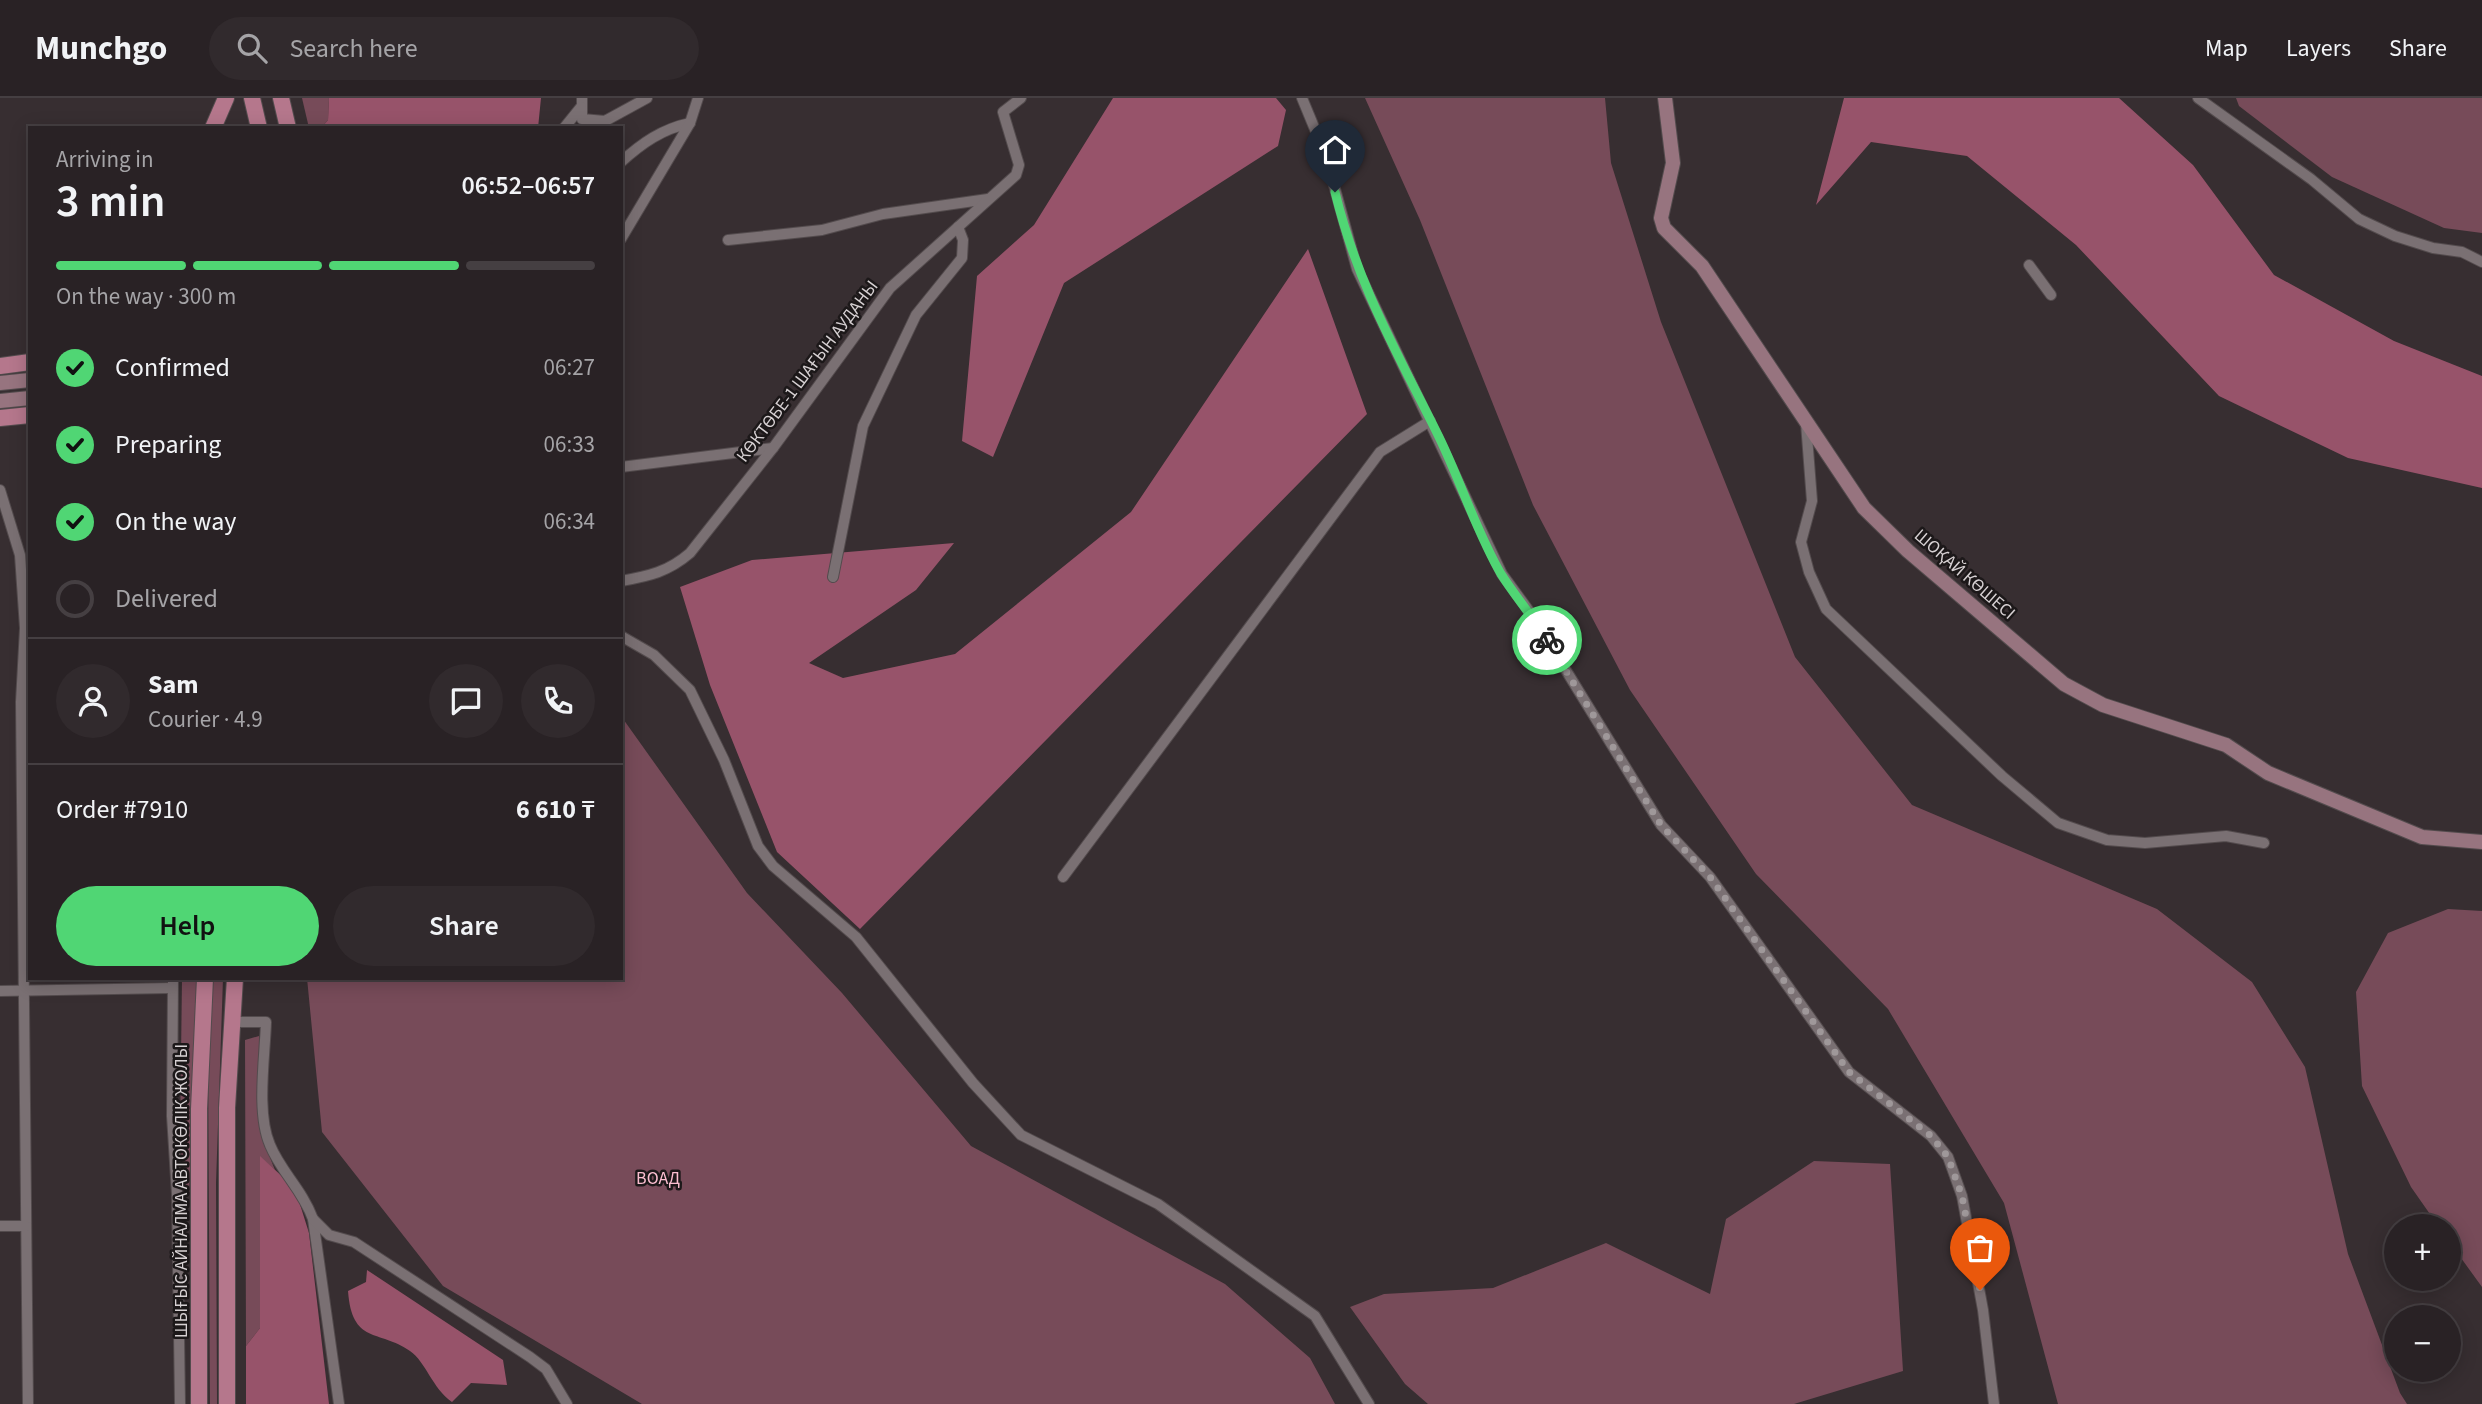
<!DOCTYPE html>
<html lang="en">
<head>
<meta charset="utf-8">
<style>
	:root { --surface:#292225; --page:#312a2d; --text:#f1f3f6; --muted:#a5a4a7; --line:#453f42; --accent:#50d674 }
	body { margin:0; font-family:"Source Sans 3",sans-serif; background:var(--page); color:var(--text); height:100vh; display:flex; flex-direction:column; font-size:26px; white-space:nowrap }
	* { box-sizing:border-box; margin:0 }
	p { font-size:23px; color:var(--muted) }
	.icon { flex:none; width:38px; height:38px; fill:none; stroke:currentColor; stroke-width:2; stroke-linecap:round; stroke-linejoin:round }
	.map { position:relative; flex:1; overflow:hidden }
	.side { position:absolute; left:28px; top:28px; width:595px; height:854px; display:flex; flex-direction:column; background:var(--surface); border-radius:0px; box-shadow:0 4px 18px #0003,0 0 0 2px var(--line) }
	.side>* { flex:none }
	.controls { position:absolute; left:2384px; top:1116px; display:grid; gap:14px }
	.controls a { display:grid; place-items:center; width:77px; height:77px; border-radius:50%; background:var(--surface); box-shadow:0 4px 18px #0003,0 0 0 2px var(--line); font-size:35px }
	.pin { position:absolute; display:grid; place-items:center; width:60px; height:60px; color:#fff; margin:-72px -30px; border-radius:50% 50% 50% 0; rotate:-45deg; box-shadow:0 0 7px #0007 }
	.pin .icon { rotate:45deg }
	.courier { position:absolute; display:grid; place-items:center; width:70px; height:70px; margin:-35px; border:5px solid #50d674; border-radius:50%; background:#fff; color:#222; box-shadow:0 2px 9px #0007 }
	.overview em { font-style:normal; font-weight:600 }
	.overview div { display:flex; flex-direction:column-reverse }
	.overview { display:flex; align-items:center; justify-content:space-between; height:119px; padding:0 28px }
	h1 { font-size:46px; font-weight:600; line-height:52px }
	.bar { display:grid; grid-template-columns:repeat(4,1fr); gap:10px 7px; align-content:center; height:84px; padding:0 28px }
	.bar i { height:9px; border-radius:5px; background:var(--line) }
	.bar .selected { background:var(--accent) }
	.bar p { grid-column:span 4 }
	.line { display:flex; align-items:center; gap:18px; padding:0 28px; border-top:2px solid var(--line) }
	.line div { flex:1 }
	.round { display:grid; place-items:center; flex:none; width:74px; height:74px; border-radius:37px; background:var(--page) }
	ol { padding:0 28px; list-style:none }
	li { display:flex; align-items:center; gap:21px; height:77px }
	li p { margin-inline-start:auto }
	li .icon { padding:7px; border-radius:50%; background:var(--accent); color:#111; stroke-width:4 }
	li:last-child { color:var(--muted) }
	li i { width:38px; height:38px; border:4px solid var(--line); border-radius:50% }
	.button { display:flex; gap:14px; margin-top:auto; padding:14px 28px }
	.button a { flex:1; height:80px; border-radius:42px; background:var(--accent); color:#111; font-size:28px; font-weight:600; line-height:80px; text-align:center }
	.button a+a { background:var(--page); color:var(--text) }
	header { display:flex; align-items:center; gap:42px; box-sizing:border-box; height:98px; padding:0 35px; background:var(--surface); border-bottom:2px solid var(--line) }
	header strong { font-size:33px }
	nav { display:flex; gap:38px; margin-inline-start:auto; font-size:24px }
	.search { width:490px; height:63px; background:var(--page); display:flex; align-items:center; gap:18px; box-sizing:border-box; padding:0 24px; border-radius:38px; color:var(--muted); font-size:26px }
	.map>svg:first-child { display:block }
	.green { fill:#774b59 }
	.forest { fill:#97536a }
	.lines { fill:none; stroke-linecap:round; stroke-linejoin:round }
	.street-casing { stroke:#534b4d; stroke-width:12 }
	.secondary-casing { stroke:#534b4d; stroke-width:16 }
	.primary-casing { stroke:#534b4d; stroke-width:18 }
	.street { stroke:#7a7073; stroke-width:10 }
	.secondary { stroke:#97747f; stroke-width:14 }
	.primary { stroke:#b5778c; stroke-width:16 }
	.done { stroke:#9f989a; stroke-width:7; stroke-dasharray:0 12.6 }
	.route { stroke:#50d674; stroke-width:9 }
	.labels { text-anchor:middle; stroke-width:5; stroke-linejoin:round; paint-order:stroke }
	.street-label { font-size:18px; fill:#d7d1d3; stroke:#1c1819 }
	.park-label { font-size:18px; fill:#fbbed0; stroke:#1c1819 }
</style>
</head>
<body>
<header>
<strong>Munchgo</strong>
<div class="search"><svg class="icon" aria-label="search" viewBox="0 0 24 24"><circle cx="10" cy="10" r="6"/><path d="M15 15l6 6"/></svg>Search here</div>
<nav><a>Map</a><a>Layers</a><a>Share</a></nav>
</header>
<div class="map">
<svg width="2482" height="1306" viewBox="0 0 2482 1306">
	<rect width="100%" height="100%" fill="#372e31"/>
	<g class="green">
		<polygon points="302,0 329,0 328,22 321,30 309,30"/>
		<polygon points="1365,0 1605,0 1611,65 1661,224 1795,559 1912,707 2157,811 2252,884 2305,969 2348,1156 2400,1295 2407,1306 2058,1306 2004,1105 1888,911 1756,776 1630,592 1533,407 1420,122"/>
		<polygon points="2236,0 2482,0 2482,135 2444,130 2332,79 2239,8"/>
		<polygon points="621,618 747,795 842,895 971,1048 1225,1186 1310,1260 1335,1306 642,1306 443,1188 322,1034 307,880 621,880"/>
		<polygon points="2448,811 2482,813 2482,1189 2448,1142 2448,1129 2439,1129 2411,1089 2362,988 2356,894 2388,835"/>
		<polygon points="182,880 197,880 189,1097 186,1097 180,1042"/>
		<polygon points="212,880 223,880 216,1085 217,1306 210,1306 208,954"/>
		<path d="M259 938C259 985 256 1027 275 1072L260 1059V1230L246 1248 245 942Z"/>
		<polygon points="1814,1063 1890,1066 1903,1273 1794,1306 1428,1306 1405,1286 1350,1209 1384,1196 1493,1190 1606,1145 1710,1196 1726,1121"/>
	</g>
	<g class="forest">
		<polygon points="329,0 541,0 538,30 321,30 328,22"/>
		<polygon points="1113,0 1276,0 1286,12 1278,48 1064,185 993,359 962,343 977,178 1034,127"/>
		<polygon points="1844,0 2119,0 2193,67 2274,177 2394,243 2482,278 2482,390 2348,360 2219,298 2076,147 1967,58 1871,44 1816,107"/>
		<polygon points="1308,151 1367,316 860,831 777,754 710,587 680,489 752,462 954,445 916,492 809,565 843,580 955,556 1131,414"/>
		<polygon points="260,1058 286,1082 298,1100 309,1135 329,1306 246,1306 246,1248 260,1230"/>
		<path d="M367 1172 503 1262 507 1287 471 1285 452 1304C432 1290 426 1264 410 1253 379 1231 352 1247 348 1193L366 1184Z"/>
	</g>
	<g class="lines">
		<defs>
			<g id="street">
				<polyline points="582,0 582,21 605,23 647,0"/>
				<polyline points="1302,0 1326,58 1357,171 1502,476 1532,517 1661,727 1710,779 1849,974 1931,1038 1948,1059 1962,1098 1983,1212 1994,1306"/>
				<polyline points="2198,0 2311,81 2359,121 2395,138 2433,150 2462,154 2482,164"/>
				<polyline points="564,30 581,9"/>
				<path d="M621 64C642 45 662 31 690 25"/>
				<polyline points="621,141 690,25 698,0"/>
				<polyline points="728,142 822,132 883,116 988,101"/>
				<polyline points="2029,167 2051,197"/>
				<polyline points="1806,325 1812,403 1801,444 1809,474 1826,511 2002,678 2058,725 2107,742 2145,745 2226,738 2264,745"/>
				<polyline points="621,369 773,350"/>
				<polyline points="0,392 20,457 25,530 21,604 28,1306"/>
				<polyline points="833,479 863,328 916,217 962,160 963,142 958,129"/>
				<path d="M621 483C649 478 668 474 690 455L773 350 890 190 1016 77 1019 67 1003 14 1021 0"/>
				<polyline points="621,538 654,557 690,592 724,662 758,748 773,768 856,839 973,985 1021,1037 1158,1106 1315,1218 1369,1306"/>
				<polyline points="1063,779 1380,354 1430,323"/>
				<polyline points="173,880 172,1018 177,1096 180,1306"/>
				<polyline points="0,893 172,890"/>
				<path d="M231 924H266C265 959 256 1015 270 1047 281 1074 302 1091 313 1121L339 1306"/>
				<polyline points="313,1121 329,1137 354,1144 530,1259 546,1271 567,1306"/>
				<polyline points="0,1128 26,1128"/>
			</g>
			<g id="secondary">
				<polyline points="1665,0 1673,65 1661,120 1664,130 1702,168 1864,410 1908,453 2064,586 2103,607 2226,647 2268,675 2422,739 2482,744"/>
				<polyline points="0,285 30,282"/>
				<polyline points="0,303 30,300"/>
			</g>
			<g id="primary">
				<polyline points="252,0 259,30"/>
				<polyline points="281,0 288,30"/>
				<polyline points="213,30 226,0"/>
				<polyline points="0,268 30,264"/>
				<polyline points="0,320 30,317"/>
				<polyline points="199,1306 199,1011 205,880"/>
				<polyline points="227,1306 227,1010 235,880"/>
			</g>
		</defs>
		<use href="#street" class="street-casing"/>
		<use href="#secondary" class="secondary-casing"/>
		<use href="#primary" class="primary-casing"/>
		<use href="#street" class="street"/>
		<use href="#secondary" class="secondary"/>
		<use href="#primary" class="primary"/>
	</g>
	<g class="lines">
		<polyline class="done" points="1547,542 1661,727 1710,779 1849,974 1931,1038 1948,1059 1962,1098 1980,1192"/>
		<path class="route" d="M1335 94C1358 188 1397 254 1439 339 1461 384 1476 433 1501 476 1515 498 1533 519 1547 542"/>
	</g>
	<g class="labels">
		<g class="street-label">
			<text transform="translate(807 273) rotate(-53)" y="6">КӨКТӨБЕ-1 ШАҒЫН АУДАНЫ</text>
			<text transform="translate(1965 476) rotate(41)" y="6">ШОҚАЙ КӨШЕСІ</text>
			<text transform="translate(181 1093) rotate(-90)" y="6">ШЫҒЫС АЙНАЛМА АВТОКӨЛІК ЖОЛЫ</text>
		</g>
		<g class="park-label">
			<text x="658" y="1086">ВОАД</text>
		</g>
	</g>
</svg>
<div class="controls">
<a>+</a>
<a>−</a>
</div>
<div class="pin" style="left:1980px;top:1192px;background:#ea580c"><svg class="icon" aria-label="bag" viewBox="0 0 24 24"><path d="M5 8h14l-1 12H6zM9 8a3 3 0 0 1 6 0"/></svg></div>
<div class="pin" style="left:1335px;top:94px;background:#1f2937"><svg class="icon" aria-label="home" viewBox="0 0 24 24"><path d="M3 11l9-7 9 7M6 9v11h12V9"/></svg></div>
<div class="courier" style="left:1547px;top:542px"><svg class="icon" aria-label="bike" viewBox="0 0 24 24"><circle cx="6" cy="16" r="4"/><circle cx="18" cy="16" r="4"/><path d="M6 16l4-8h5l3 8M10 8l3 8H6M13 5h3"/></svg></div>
<section class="side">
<div class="overview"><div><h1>3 min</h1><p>Arriving in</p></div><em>06:52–06:57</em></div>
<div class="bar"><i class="selected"></i><i class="selected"></i><i class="selected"></i><i></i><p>On the way · 300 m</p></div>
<ol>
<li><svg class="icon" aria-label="check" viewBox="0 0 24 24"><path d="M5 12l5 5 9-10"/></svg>Confirmed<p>06:27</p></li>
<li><svg class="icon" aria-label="check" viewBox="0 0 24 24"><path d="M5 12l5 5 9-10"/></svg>Preparing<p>06:33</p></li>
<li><svg class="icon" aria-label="check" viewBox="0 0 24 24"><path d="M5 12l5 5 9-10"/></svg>On the way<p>06:34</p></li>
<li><i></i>Delivered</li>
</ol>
<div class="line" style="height:126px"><a class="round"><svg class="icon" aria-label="person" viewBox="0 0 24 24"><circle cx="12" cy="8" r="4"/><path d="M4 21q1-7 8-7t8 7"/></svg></a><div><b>Sam</b><p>Courier · 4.9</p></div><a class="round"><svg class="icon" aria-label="chat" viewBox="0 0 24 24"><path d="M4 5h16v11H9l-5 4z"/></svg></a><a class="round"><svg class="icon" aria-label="phone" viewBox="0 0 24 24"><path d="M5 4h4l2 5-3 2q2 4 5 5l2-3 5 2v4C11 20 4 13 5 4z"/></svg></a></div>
<div class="line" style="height:91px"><div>Order #7910</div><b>6 610 ₸</b></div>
<div class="button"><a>Help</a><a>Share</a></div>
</section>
</div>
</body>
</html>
